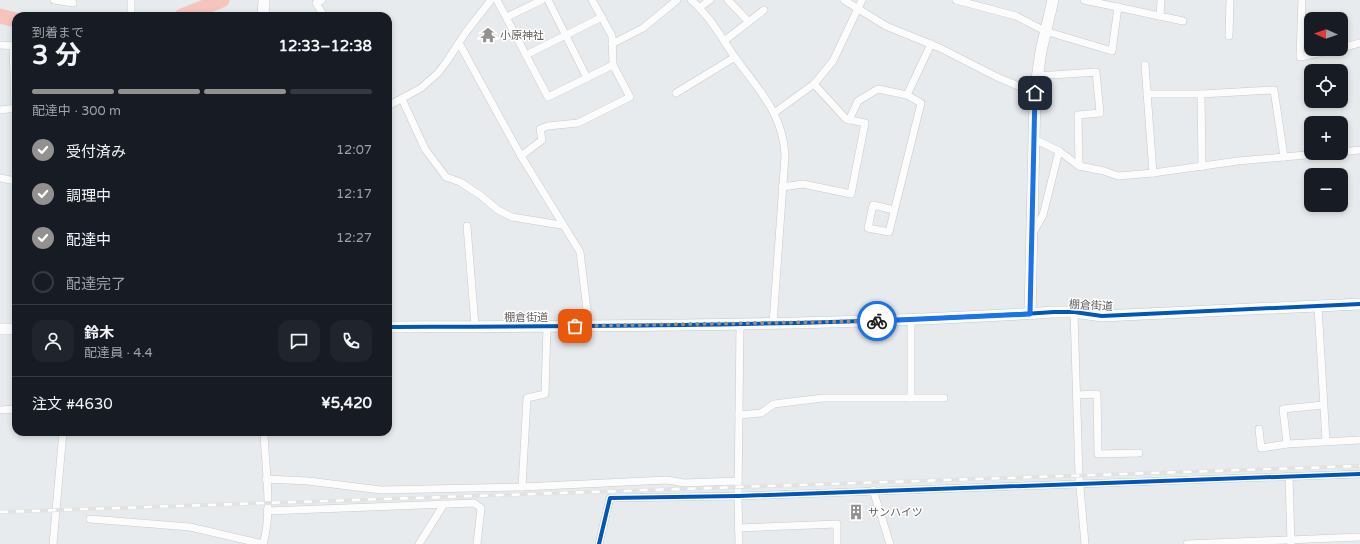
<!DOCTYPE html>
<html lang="ja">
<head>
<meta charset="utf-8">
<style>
	:root { --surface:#171b24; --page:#20242c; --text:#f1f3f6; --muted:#9ea1a6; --line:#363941; --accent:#939090 }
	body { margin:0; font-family:"Varela Round","Noto Sans JP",sans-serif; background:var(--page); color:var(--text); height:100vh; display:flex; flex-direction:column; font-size:15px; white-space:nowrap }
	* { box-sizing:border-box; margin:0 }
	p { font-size:13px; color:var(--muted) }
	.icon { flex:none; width:22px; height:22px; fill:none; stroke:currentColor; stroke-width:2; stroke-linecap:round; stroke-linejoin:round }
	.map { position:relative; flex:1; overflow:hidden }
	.panel { position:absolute; left:12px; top:12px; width:380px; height:424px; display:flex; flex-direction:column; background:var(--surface); border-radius:12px; box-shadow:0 2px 6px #0003 }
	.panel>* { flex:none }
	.needle { width:26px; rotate:272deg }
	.controls { position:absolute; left:1304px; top:12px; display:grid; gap:8px }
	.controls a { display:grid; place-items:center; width:44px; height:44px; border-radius:8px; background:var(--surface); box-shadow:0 2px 6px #0003; font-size:20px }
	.pin { position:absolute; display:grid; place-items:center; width:34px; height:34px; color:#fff; margin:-17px; border-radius:8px; box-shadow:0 2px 6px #0006 }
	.courier { position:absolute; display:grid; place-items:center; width:40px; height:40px; margin:-20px; border:3px solid #1a73e8; border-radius:50%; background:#fff; color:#222; box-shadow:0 1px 5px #0007 }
	.headline em { font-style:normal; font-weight:700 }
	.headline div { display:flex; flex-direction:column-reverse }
	.headline { display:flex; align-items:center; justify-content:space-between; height:68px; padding:0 20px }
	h1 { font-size:26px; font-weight:700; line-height:30px }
	.bar { display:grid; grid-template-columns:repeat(4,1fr); gap:6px 4px; align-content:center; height:48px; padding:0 20px }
	.bar i { height:5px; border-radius:3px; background:var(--line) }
	.bar .selected { background:var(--accent) }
	.bar p { grid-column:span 4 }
	.line { display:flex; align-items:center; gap:10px; padding:0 20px; border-top:1px solid var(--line) }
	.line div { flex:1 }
	.round { display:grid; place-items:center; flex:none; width:42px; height:42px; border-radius:12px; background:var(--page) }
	ol { padding:0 20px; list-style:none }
	li { display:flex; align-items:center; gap:12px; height:44px }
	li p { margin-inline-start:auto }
	li .icon { padding:4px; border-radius:50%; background:var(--accent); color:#fff; stroke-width:4 }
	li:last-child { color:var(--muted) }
	li i { width:22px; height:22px; border:2px solid var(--line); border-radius:50% }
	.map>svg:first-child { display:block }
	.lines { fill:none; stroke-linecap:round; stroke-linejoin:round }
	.river { stroke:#f5c4bf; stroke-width:15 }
	.street-casing { stroke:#c8c9c9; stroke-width:8 }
	.secondary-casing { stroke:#c7c6c7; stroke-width:12 }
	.street { stroke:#fcfcfc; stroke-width:7 }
	.secondary { stroke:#fcfcfc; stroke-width:11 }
	.rail-casing { stroke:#e2e2e2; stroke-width:4 }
	.rail { stroke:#fff; stroke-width:2.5; stroke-dasharray:8; stroke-linecap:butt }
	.cycleway-casing { stroke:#fff; stroke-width:6 }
	.cycleway { stroke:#0057b8; stroke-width:4 }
	.done { stroke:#939090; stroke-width:4; stroke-dasharray:0 7.2 }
	.route { stroke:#1a73e8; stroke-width:5 }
	.labels { text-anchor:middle; stroke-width:3; stroke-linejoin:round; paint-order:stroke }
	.poi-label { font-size:11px; fill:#655f5e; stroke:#fff; text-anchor:start }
	.street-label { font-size:11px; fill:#655f5e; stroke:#fff }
</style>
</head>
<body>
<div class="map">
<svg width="1360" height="544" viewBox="0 0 1360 544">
	<rect width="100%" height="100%" fill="#e8ebed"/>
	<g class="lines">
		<g class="river">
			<polyline points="0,16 16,20"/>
			<polyline points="182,16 222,0"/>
		</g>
		<defs>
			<g id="street">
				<polyline points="54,0 73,3"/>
				<polyline points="322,0 316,3 324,16"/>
				<polyline points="497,0 548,97 613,65 612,36 592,0"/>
				<polyline points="548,0 587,78"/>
				<path d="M691 0C709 15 721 37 734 56 758 89 783 113 785 156L773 323"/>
				<polyline points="728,0 748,21"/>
				<polyline points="844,0 886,26 940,48 997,77 1035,93"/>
				<polyline points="956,0 1016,16 1045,31 1112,51 1118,7"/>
				<polyline points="1084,0 1183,21"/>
				<polyline points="1302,0 1300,57 1338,49"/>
				<polyline points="700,7 710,0"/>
				<polyline points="131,16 131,0"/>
				<polyline points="1160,16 1161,0"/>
				<polyline points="507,17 542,0"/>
				<polyline points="1229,36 1230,0"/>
				<polyline points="724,41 764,10"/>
				<polyline points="459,43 521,156 580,252 589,326"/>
				<polyline points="612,44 643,28 677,0"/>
				<polyline points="0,45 16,46"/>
				<polyline points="13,46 15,109"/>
				<polyline points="1341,48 1360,43"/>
				<polyline points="526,55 602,17"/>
				<polyline points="1038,76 1096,72 1100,113 1078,115 1079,166"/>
				<polyline points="814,84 833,61 862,0"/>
				<polyline points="676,93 735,57"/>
				<polyline points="1147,94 1201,94"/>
				<polyline points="907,95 931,44"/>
				<polyline points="402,99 425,149 446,177 460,182 480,195 498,210 512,217 561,225"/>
				<polyline points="388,106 421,88 438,73 447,61 466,32 491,0"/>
				<polyline points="0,110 16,108"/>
				<polyline points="774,113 814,84 846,119 865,123 851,194 803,184 782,187"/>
				<polyline points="849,120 858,101 878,89 907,95 921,103 889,232 868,228 873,205 894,210"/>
				<polyline points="1034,139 1059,151 1079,166 1104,171 1118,176 1153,173 1145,65"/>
				<polyline points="1341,152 1360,150"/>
				<polyline points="521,156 542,140 540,129 548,126 578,123 630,97 613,65"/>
				<polyline points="1202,167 1201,94 1274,90 1284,157"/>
				<polyline points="1153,173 1238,161 1328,153"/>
				<polyline points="0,178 16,181"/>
				<polyline points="467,226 475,326"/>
				<polyline points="1033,233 1043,215 1059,151"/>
				<polyline points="1318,307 1326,441"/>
				<polyline points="1074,312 1079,476 1085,544"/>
				<polyline points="911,320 911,398 944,398"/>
				<polyline points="1077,395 1097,394 1098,454 1139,453"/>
				<polyline points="1323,405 1283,409 1287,444 1360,440"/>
				<polyline points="0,410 16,409"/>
				<polyline points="739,415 761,413 774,404 823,398 911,398"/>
				<polyline points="1259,429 1261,448 1287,444"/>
				<polyline points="1289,476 1291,544"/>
				<polyline points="266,479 308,481 381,490 522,487 667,480 684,483 738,481"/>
				<polyline points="522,487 527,398 545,394 547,326"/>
				<polyline points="873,490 890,544"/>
				<polyline points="267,511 474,503 481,508 477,544"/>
				<polyline points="90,519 190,527 263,544"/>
				<polyline points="738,528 837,524 837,544"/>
				<polyline points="53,544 63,432"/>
				<path d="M263 544C273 512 265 466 264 432"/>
				<polyline points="419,544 444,504"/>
				<polyline points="599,544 610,498 738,496 1360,474"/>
				<polyline points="739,544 738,496 740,324"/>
				<polyline points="1187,544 1360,537"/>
			</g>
			<g id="secondary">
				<polyline points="263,16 264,0"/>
				<polyline points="1030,314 1035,93 1041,51 1053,0"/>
				<path d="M388 327C610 326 833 326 1054 312H1074L1102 316 1360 304"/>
				<polyline points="0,329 16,329"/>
			</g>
		</defs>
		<use href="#street" class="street-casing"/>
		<use href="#secondary" class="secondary-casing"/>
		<use href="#street" class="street"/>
		<use href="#secondary" class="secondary"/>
		<defs>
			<polyline id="rail" points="0,512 1360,466"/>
		</defs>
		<use href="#rail" class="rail-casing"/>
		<use href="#rail" class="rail"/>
		<defs>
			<g id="cycleway">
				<path d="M388 327C610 326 833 326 1054 312H1074L1102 316 1360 304"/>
				<polyline points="599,544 610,498 738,496 1360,474"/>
			</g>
		</defs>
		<use href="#cycleway" class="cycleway-casing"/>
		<use href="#cycleway" class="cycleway"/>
	</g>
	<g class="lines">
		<polyline class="done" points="575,326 877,321"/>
		<polyline class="route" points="877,321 1030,314 1035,93"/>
	</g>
	<defs>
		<symbol id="temple-bare" viewBox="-9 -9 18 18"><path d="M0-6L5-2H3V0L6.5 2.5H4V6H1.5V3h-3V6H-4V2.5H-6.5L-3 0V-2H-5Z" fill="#939090" stroke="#fff" stroke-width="2.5" paint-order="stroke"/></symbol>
		<symbol id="building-bare" viewBox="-9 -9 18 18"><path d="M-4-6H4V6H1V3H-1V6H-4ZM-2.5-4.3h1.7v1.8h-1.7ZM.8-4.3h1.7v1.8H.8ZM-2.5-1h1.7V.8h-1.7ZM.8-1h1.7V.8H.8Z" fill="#939090" stroke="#fff" stroke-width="2.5" paint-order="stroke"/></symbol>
	</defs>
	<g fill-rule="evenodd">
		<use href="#temple-bare" x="477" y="24" width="22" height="22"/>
		<use href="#building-bare" x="845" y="501" width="22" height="22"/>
	</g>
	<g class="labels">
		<g class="poi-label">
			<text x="500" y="39">小原神社</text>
			<text x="868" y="516">サンハイツ</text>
		</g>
		<g class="street-label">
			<text transform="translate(1091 305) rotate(3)" y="4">棚倉街道</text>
			<text x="526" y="321">棚倉街道</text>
		</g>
	</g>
</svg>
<div class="controls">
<a><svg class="needle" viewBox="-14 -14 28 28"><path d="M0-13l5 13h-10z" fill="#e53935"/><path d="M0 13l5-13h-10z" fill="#9ea1a6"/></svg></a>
<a><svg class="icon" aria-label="locate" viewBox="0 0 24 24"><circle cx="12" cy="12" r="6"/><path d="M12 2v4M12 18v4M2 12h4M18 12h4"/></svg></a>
<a>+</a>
<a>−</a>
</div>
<div class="pin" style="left:575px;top:326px;background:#ea580c"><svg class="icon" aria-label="bag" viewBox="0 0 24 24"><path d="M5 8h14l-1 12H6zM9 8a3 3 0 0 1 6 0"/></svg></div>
<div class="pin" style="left:1035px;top:93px;background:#1f2937"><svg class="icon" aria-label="home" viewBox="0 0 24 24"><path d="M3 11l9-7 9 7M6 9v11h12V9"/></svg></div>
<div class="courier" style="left:877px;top:321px"><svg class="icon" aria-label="bike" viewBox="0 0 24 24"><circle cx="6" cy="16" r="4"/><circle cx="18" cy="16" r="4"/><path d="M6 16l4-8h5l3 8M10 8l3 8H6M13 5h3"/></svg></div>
<section class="panel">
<div class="headline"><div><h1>3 分</h1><p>到着まで</p></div><em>12:33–12:38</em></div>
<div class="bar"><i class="selected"></i><i class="selected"></i><i class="selected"></i><i></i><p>配達中 · 300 m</p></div>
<ol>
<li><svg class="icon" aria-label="check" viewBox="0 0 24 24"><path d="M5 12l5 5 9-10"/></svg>受付済み<p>12:07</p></li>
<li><svg class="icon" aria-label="check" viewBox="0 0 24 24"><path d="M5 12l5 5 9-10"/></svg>調理中<p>12:17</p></li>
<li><svg class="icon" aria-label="check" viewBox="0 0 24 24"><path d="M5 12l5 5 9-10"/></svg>配達中<p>12:27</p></li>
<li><i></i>配達完了</li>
</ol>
<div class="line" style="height:72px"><a class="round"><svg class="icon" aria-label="person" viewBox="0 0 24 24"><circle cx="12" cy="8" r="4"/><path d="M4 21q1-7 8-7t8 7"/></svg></a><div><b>鈴木</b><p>配達員 · 4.4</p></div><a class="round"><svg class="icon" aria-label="chat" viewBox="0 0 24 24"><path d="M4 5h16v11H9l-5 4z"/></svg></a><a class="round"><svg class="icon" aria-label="phone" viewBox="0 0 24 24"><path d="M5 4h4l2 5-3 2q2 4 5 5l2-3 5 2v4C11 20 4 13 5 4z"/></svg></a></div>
<div class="line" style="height:52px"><div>注文 #4630</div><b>¥5,420</b></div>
</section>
</div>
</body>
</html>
